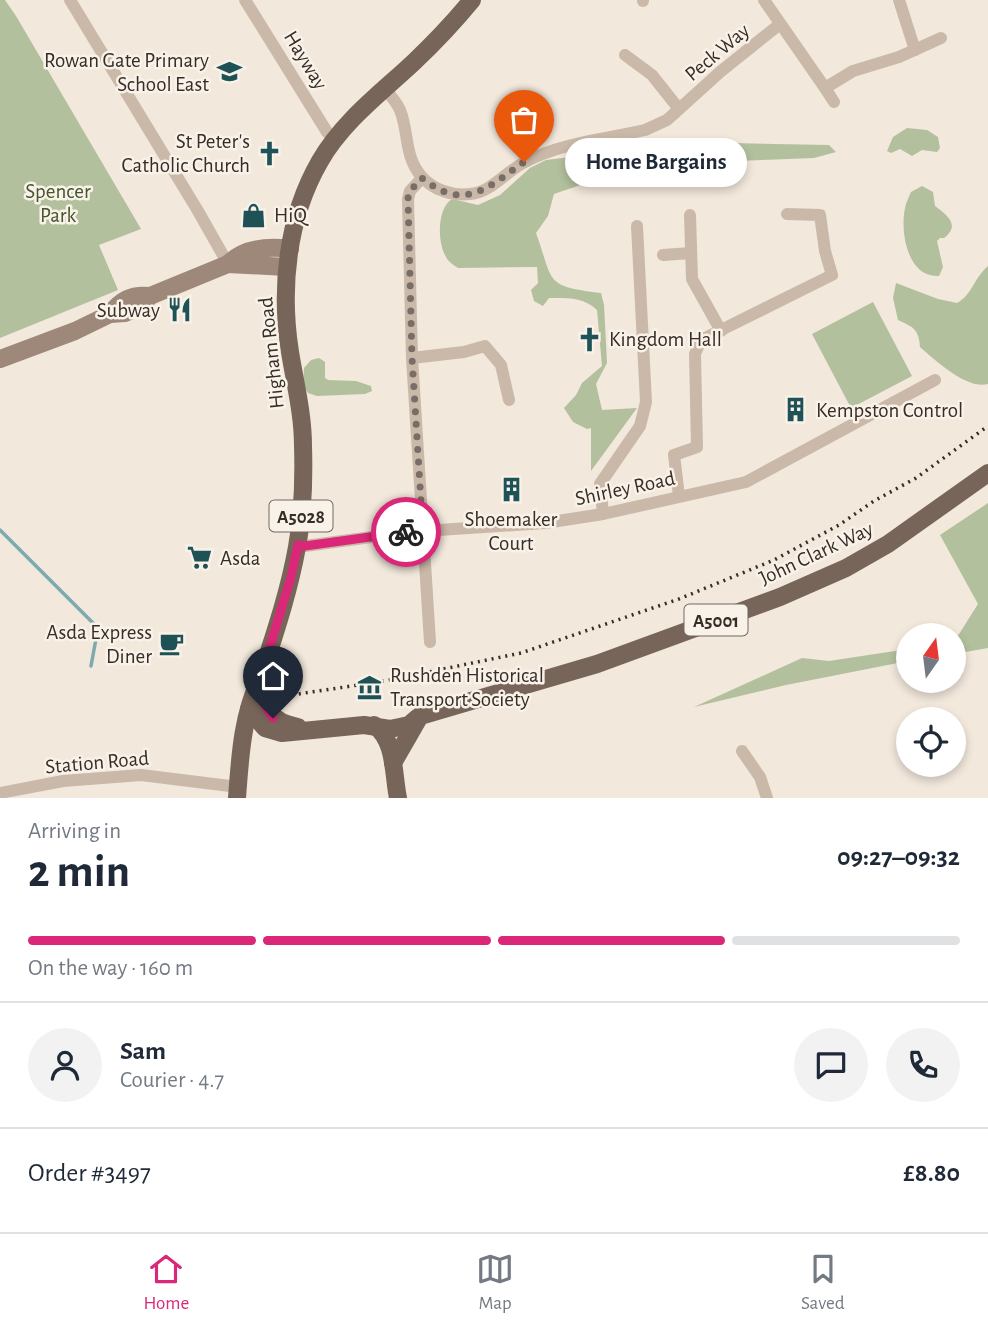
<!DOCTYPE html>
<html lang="en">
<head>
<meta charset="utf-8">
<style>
	:root { --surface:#fff; --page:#f2f2f3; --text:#1f2937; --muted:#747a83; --line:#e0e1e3; --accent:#db2777 }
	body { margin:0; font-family:"Alegreya Sans",sans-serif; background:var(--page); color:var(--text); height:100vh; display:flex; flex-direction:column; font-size:26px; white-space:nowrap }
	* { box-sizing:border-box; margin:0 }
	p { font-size:23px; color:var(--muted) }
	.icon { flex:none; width:38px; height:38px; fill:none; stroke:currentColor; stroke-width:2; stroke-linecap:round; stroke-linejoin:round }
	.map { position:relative; height:798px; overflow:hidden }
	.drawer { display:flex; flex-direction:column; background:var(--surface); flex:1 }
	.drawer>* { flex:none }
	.needle { width:46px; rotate:14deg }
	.buttons { position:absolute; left:896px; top:623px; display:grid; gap:14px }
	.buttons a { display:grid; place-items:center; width:70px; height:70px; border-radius:50%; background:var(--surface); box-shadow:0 4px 10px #0003; font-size:35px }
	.pin { position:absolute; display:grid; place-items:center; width:60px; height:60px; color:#fff; margin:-72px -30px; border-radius:50% 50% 50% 0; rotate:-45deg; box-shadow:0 0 7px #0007 }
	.pin .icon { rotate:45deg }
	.courier { position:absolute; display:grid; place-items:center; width:70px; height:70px; margin:-35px; border:5px solid #db2777; border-radius:50%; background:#fff; color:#222; box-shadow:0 2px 9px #0007 }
	.bubble { position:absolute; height:49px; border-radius:24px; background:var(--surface); box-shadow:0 4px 10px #0003; font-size:23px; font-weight:700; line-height:49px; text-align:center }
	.overview em { font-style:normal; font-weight:700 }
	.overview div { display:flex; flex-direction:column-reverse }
	.overview { display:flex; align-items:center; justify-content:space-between; height:119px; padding:0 28px }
	h1 { font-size:46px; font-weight:700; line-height:52px }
	.bar { display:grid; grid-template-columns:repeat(4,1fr); gap:10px 7px; align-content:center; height:84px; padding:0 28px }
	.bar i { height:9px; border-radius:5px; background:var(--line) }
	.bar .selected { background:var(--accent) }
	.bar p { grid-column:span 4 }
	.line { display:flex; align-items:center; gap:18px; padding:0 28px; border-top:2px solid var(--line) }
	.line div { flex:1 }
	.round { display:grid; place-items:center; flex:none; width:74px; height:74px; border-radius:37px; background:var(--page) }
	.tabs { display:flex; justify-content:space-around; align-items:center; height:98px; border-top:2px solid var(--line); background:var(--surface); font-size:19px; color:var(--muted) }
	.tabs a { display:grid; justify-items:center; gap:4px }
	.tabs .selected { color:var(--accent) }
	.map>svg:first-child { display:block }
	.green { fill:#b3c09d }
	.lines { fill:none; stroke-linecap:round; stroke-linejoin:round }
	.stream { stroke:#7caaae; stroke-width:3.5 }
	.street { stroke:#cab9a8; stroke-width:12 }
	.secondary { stroke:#9d887a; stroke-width:18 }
	.primary { stroke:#78655a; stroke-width:18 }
	.rail { stroke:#372d28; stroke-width:3.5; stroke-dasharray:2 5; stroke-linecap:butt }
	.done { stroke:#786e67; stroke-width:7; stroke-dasharray:0 12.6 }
	.route { stroke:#db2777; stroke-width:9 }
	.labels { text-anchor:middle; stroke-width:5; stroke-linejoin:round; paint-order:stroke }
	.shield { fill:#f9f2e9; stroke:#716862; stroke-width:2 }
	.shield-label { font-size:19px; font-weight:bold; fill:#372d28 }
	.street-label { font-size:21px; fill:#372d28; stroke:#f9f2e9 }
	.poi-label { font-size:21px; fill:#372d28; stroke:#f9f2e9; text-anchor:start }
	.park-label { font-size:21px; fill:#44542d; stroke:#f9f2e9 }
</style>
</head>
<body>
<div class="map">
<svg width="988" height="798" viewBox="0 0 988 798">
	<rect width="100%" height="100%" fill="#f2e8dc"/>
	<g class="green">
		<polygon points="0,0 5,0 16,16 141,229 99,245 118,290 0,338"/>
		<polygon points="907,128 927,130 938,137 940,148 937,152 922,150 912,156 900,149 891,153 887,151 893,137"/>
		<path d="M731 143 829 145 836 152 814 158 735 161 713 168 653 165 644 169 592 181 554 194 548 216 536 233C554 283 544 286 601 293L604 305 607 363 596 384 602 410 637 408 591 471V428L587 429 573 422 564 408 576 395 582 383 602 366 597 310C584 297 567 298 549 298L543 306 534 301 531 290 538 283 537 267 458 268C453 265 448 261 446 257 437 242 437 208 452 199L478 205 500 195 530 168 546 160 643 148 656 150 675 145Z"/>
		<path d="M922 186 933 192 935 206C947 215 961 225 944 238H940L937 241 943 267 939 276C907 278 900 231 905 208 906 202 909 197 911 192Z"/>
		<path d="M988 266V384C967 390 935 360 920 347 919 329 913 327 898 320L893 298 896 283 938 299 957 303C972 295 974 278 988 266Z"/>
		<polygon points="873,302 912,376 851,408 812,334"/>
		<polygon points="319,358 325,362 325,378 328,380 356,381 371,386 372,391 365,394 317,396 308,393 303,385 304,368 311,360"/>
		<polygon points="988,503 988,648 954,654 954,642 978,604 940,535"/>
		<polygon points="908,649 908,661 786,685 694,707 802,658 829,661"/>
	</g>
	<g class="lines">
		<polyline class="stream" points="0,530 98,628 91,666"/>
		<g class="street">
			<polyline points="70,0 198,211 228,264"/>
			<polyline points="245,0 327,132 335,139"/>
			<polyline points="764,0 825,88 853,71 899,57 941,38"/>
			<polyline points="899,0 915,50"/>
			<polyline points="643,1 643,0"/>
			<polyline points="625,55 652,75 679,109"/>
			<path d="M384 88C390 95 396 101 400 110 409 132 404 156 421 176 433 190 452 196 470 194 492 192 505 172 525 162 560 143 606 139 645 130L667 120 720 72 780 24"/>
			<polyline points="825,88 834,102"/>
			<polyline points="422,178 410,191 408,199 412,358 430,642"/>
			<polyline points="690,215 692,279 721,331"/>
			<polyline points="663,255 691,253"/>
			<polyline points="412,358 464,352 485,346 501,365 509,400"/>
			<polyline points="679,496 674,455 697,447 695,354 701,340 832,275 825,251 820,215 787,214"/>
			<polyline points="603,514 600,484 640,426 646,402 637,226"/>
			<polyline points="297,545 305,546 409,532 545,523 603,514 746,482 935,380"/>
			<polyline points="742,751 760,777 767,798"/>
			<polyline points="0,793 63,781 141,775 238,787"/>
		</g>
		<g class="secondary">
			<polyline points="228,264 287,267"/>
			<path d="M110 314C121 300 131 294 150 296"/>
			<path d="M0 359 75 331 110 314 125 313 141 306 150 296 228 264C244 248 268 246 290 249"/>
		</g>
		<g class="primary">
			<path d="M260 679C265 708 267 721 298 727"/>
			<polyline points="249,709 265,728 282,733 364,725 390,729 409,725 417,718"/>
			<path d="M374 725C396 740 393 775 398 798"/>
			<polyline points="393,763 420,716 597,664 780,597 846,568 888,544 988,473"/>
			<path d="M237 798C240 758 242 716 260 679 274 636 289 592 297 547 303 514 304 479 303 446 303 414 295 383 290 352 280 288 287 218 320 161 343 121 381 93 414 62 435 42 454 22 472 0"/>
		</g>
		<polyline class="rail" points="278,697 385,681 521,653 679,599 774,560 839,525 874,501 916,478 988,426"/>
	</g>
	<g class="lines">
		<path class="done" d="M406 532 423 533 412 358 408 198 410 191 422 178C465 213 488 187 524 162"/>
		<polyline class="route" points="273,718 265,706 260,679 291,577 298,545 305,546 406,532"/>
	</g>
	<defs>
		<symbol id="school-bare" viewBox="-9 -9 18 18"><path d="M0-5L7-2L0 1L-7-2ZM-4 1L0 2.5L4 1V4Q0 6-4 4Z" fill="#1f5257" stroke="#f9f2e9" stroke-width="2.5" paint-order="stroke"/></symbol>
		<symbol id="church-bare" viewBox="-9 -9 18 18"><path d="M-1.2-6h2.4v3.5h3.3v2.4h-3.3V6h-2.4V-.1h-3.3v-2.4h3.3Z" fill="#1f5257" stroke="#f9f2e9" stroke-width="2.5" paint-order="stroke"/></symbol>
		<symbol id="shop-bare" viewBox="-9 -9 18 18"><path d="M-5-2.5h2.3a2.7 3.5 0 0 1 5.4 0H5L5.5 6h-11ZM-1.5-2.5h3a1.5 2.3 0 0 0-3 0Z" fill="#1f5257" stroke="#f9f2e9" stroke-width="2.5" paint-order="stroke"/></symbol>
		<symbol id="restaurant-bare" viewBox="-9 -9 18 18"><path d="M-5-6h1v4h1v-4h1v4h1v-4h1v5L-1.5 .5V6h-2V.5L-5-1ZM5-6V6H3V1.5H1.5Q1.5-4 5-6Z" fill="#1f5257" stroke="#f9f2e9" stroke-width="2.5" paint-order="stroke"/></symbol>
		<symbol id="building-bare" viewBox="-9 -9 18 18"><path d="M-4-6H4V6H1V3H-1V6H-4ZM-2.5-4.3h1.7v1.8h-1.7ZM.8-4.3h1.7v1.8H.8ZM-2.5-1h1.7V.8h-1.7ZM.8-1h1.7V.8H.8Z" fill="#1f5257" stroke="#f9f2e9" stroke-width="2.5" paint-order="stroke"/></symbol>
		<symbol id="supermarket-bare" viewBox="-9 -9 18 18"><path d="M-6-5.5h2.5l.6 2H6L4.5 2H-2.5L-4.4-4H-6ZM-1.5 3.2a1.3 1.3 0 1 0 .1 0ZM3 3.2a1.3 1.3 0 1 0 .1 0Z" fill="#1f5257" stroke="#f9f2e9" stroke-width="2.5" paint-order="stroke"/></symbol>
		<symbol id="cafe-bare" viewBox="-9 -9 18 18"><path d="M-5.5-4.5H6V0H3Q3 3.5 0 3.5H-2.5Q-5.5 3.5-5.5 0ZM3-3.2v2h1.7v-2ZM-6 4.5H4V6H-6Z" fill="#1f5257" stroke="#f9f2e9" stroke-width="2.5" paint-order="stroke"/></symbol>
		<symbol id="museum-bare" viewBox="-9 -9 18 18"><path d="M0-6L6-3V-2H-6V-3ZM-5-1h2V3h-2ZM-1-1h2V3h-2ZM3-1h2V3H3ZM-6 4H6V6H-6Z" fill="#1f5257" stroke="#f9f2e9" stroke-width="2.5" paint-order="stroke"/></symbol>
	</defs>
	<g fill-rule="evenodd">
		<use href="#school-bare" x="212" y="54" width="35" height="35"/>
		<use href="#church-bare" x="252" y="136" width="35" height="35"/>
		<use href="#shop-bare" x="236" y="198" width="35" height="35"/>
		<use href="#restaurant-bare" x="162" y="292" width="35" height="35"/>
		<use href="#church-bare" x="572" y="322" width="35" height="35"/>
		<use href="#building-bare" x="778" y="392" width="35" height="35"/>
		<use href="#building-bare" x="494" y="472" width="35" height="35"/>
		<use href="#supermarket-bare" x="182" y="540" width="35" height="35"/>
		<use href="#cafe-bare" x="154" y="626" width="35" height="35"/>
		<use href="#museum-bare" x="352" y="670" width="35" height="35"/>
	</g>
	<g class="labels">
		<g class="shield">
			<rect x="269.5" y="500.5" width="63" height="31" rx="5"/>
			<rect x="684.5" y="604.5" width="63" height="31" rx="5"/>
		</g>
		<g class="shield-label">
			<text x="301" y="523">A5028</text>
			<text x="716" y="627">A5001</text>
		</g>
		<g class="street-label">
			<text transform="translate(717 52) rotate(-40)" y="7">Peck Way</text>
			<text transform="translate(306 60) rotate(59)" y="7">Hayway</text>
			<text transform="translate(271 353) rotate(-96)" y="7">Higham Road</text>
			<text transform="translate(625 488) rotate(-12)" y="7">Shirley Road</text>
			<text transform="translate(816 553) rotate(-25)" y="7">John Clark Way</text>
			<text transform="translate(97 762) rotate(-5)" y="7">Station Road</text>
		</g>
		<g class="poi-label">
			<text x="209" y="67" text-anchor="end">Rowan Gate Primary<tspan x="209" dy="24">School East</tspan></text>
			<text x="250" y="148" text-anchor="end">St Peter's<tspan x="250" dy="24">Catholic Church</tspan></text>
			<text x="274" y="222">HiQ</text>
			<text x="160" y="317" text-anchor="end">Subway</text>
			<text x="609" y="346">Kingdom Hall</text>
			<text x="816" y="417">Kempston Control</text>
			<text x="511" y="526" text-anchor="middle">Shoemaker<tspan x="511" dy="24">Court</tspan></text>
			<text x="220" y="565">Asda</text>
			<text x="152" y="639" text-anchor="end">Asda Express<tspan x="152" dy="24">Diner</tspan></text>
			<text x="390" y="682">Rushden Historical<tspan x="390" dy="24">Transport Society</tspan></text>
		</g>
		<g class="park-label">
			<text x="58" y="198">Spencer<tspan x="58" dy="24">Park</tspan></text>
		</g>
	</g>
</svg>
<div class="buttons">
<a><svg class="needle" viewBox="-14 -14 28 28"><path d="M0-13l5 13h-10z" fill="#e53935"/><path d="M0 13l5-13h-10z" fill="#747a83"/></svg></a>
<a><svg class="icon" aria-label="locate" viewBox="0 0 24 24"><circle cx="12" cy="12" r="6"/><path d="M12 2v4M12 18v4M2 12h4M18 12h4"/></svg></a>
</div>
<div class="pin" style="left:524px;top:162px;background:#ea580c"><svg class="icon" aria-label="bag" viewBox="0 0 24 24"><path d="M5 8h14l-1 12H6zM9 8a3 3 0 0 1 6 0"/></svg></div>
<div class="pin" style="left:273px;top:718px;background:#1f2937"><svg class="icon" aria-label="home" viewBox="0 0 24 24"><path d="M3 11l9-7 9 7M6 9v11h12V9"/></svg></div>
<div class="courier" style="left:406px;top:532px"><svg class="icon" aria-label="bike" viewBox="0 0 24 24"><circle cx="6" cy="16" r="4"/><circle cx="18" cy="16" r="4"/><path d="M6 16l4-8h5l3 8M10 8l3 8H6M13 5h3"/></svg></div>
<div class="bubble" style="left:565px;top:138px;width:182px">Home Bargains</div>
</div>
<section class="drawer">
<div class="overview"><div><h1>2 min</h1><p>Arriving in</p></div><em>09:27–09:32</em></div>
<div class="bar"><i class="selected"></i><i class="selected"></i><i class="selected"></i><i></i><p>On the way · 160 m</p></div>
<div class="line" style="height:126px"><a class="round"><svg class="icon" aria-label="person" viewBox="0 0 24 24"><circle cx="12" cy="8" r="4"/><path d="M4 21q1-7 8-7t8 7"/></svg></a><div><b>Sam</b><p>Courier · 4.7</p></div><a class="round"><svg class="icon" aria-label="chat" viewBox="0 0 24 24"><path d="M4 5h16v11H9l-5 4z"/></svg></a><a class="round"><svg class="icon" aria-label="phone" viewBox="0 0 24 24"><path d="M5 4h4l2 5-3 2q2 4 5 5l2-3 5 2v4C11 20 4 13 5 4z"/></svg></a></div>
<div class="line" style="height:91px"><div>Order #3497</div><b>£8.80</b></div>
</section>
<nav class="tabs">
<a class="selected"><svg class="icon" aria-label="home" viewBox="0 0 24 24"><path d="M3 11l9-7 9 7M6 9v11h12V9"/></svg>Home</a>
<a><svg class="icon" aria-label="map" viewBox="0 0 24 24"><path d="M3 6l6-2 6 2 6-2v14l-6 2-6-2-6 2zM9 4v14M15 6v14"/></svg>Map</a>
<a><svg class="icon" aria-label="saved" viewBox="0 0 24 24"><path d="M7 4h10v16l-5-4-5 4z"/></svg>Saved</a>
</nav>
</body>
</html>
